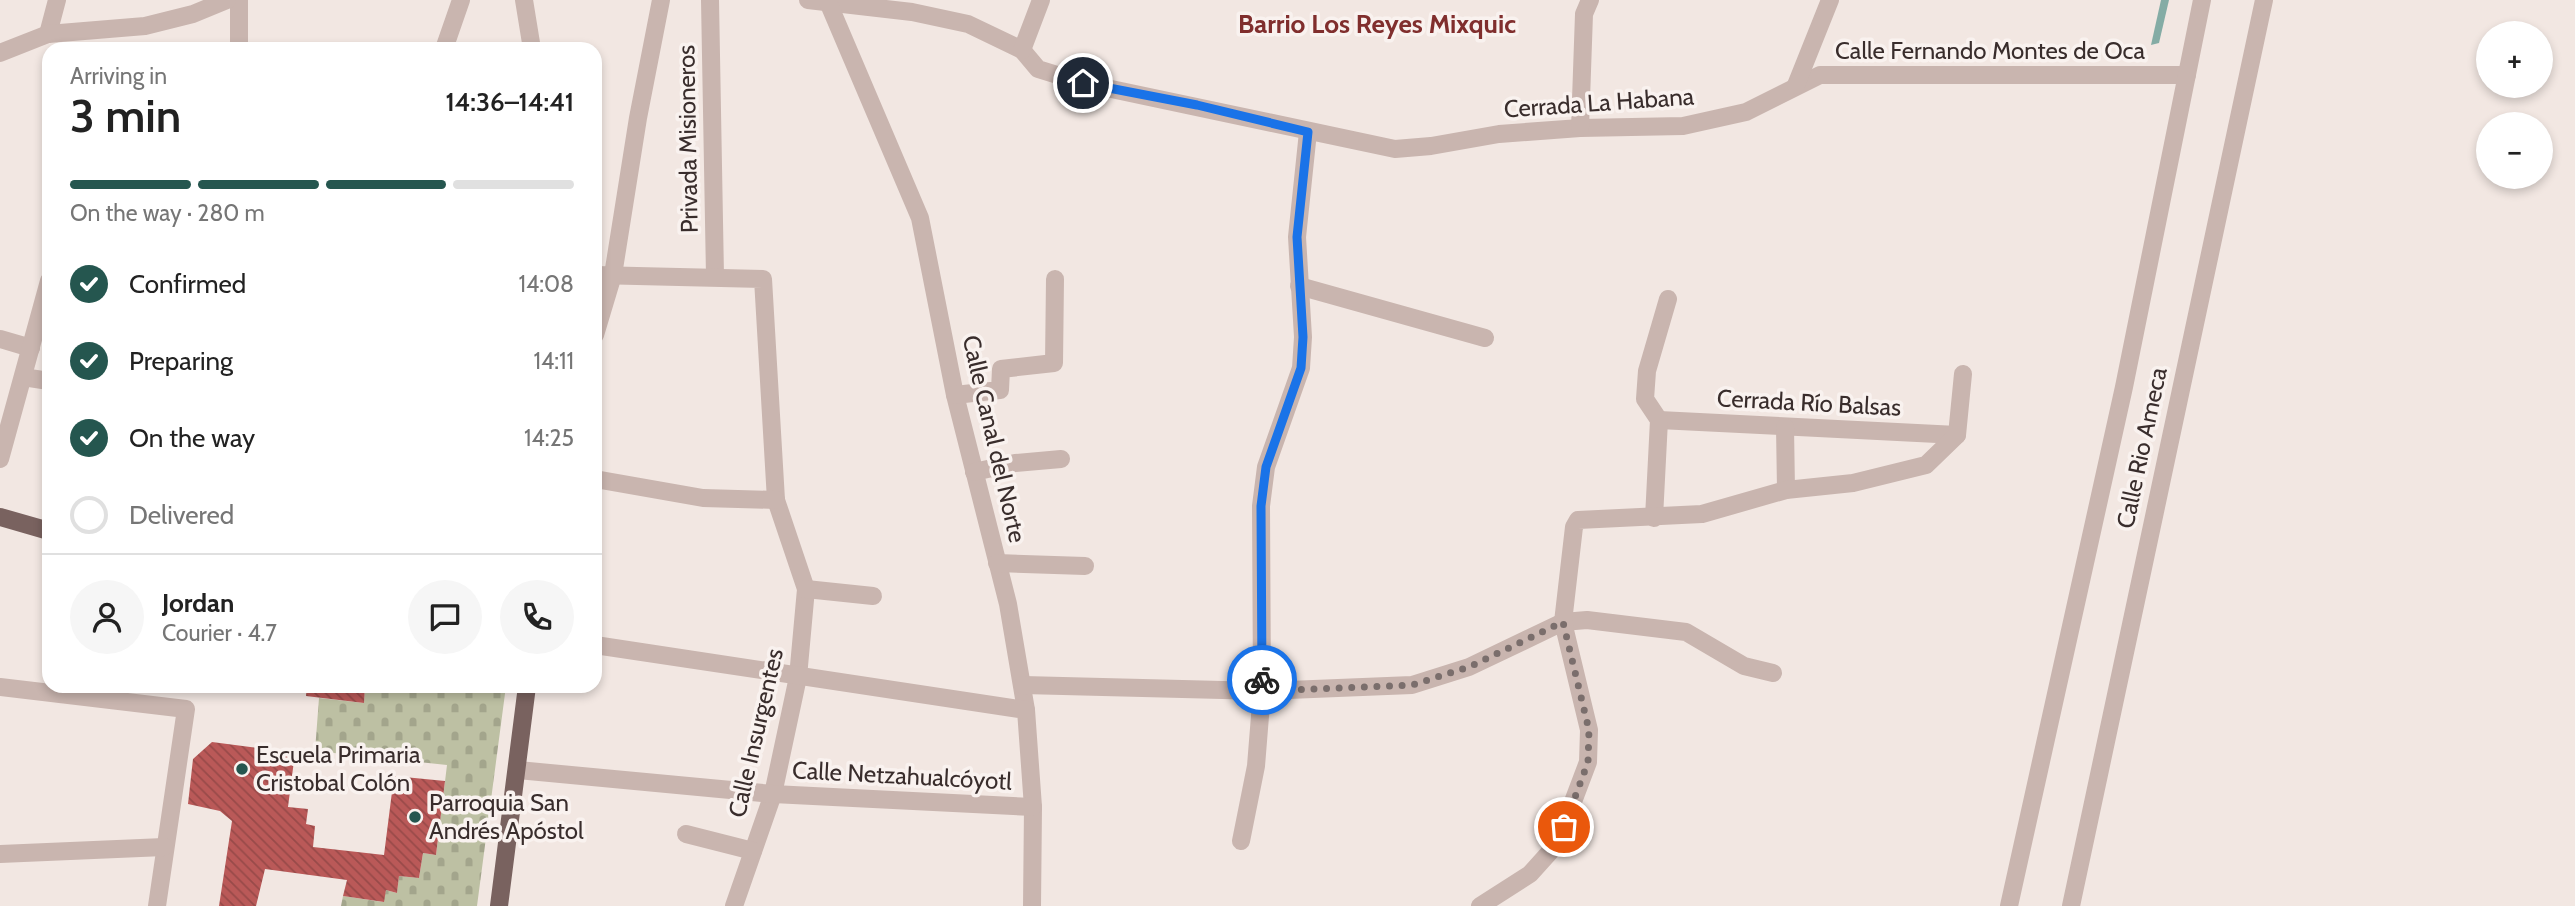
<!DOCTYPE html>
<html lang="en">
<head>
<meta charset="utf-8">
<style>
	:root { --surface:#fff; --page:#f6f6f6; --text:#222; --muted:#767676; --line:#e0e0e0; --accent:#25564f }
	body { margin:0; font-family:Cabin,sans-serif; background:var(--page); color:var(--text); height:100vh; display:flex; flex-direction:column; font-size:26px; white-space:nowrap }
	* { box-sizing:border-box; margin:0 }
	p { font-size:23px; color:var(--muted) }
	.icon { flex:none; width:38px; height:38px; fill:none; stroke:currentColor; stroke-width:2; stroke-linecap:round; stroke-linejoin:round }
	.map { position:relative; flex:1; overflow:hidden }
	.drawer { position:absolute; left:42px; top:42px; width:560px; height:651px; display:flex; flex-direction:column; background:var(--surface); border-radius:21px; box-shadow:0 4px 10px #0003 }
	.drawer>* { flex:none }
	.buttons { position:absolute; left:2476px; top:21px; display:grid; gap:14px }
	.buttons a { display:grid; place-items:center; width:77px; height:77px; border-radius:50%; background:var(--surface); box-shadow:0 4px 10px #0003; font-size:35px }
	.pin { position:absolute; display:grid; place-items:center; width:60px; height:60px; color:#fff; margin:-30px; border:4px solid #fff; border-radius:50%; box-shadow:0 2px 7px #0007 }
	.courier { position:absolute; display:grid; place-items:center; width:70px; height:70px; margin:-35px; border:5px solid #1a73e8; border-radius:50%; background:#fff; color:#222; box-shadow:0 2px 9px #0007 }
	.summary em { font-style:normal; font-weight:600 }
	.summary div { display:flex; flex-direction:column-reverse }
	.summary { display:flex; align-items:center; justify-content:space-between; height:119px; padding:0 28px }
	h1 { font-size:46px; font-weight:600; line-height:52px }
	.bar { display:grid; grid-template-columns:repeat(4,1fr); gap:10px 7px; align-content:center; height:84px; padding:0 28px }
	.bar i { height:9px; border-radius:5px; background:var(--line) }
	.bar .on { background:var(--accent) }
	.bar p { grid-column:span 4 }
	.line { display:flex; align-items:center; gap:18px; padding:0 28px; border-top:2px solid var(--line) }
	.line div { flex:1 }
	.round { display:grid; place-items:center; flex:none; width:74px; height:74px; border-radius:37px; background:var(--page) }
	ol { padding:0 28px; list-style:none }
	li { display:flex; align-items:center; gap:21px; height:77px }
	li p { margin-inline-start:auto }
	li .icon { padding:7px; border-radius:50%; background:var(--accent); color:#fff; stroke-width:4 }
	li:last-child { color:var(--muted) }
	li i { width:38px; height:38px; border:4px solid var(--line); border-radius:50% }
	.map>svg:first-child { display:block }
	.cemetery { fill:url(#cemetery-stones) }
	.water { fill:#84aca5 }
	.building { fill:url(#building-back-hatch) }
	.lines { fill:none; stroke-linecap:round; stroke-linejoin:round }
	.minor { stroke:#c9b5af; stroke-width:18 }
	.major { stroke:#79625f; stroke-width:18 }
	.done { stroke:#7a6e6c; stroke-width:7; stroke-dasharray:0 12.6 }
	.route { stroke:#1a73e8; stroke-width:9 }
	.poi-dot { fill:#25564f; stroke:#f9f2ef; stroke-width:2.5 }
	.labels { text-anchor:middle; stroke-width:7; stroke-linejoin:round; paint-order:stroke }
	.street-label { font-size:24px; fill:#392d2c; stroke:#f9f2ef }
	.poi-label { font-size:24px; fill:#392d2c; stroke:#f9f2ef; text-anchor:start }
	.neighbourhood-label { font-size:26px; font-weight:bold; fill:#802e2d; stroke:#f9f2ef }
</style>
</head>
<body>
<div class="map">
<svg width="2575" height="906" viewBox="0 0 2575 906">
	<defs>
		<pattern id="cemetery-stones" width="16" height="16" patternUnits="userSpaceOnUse" patternTransform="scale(1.75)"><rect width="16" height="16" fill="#bdc0a3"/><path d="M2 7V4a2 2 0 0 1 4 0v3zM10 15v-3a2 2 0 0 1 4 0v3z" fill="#a3a58c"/></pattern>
		<pattern id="building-back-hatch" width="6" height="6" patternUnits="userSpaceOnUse" patternTransform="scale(1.75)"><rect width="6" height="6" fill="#ba5958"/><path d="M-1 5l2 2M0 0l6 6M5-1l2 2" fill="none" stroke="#984a49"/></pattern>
	</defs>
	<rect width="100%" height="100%" fill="#f2e7e2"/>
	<polygon class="cemetery" points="365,686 506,686 477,906 341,906 343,896 383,902 386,890 397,893 399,876 419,878 423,853 436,855 447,765 315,751 319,698 364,703"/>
	<polygon class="water" points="2161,0 2169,0 2159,43 2151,45"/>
	<g class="building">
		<polygon points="307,686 365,686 364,703 306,696"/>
		<polygon points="212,742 295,753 288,807 308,809 306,824 315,826 313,847 384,855 394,776 445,781 436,855 423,853 419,878 399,876 397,893 386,890 384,902 343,896 347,880 265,869 256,906 219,906 232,821 220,811 188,804 193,759"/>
	</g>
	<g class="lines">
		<g class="minor">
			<polyline points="239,0 239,49"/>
			<polyline points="524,0 532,49"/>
			<polyline points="710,0 715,276"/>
			<polyline points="808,0 912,12 968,24 1022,50 1038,69 1083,83 1395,149 1431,146 1499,134 1580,128 1683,126 1746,112 1820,75 2187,75"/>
			<polyline points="828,2 920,218 955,395 1008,604 1026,710 1033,807 1032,906"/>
			<polyline points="48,34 57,0"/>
			<polyline points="444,49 461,0"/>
			<polyline points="1022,50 1041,0"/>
			<polyline points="0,53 48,34 145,26 193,14 227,0"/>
			<polyline points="1796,85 1830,0"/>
			<polyline points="1580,128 1584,14 1590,0"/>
			<polyline points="595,275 763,279 776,500 806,589 798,677 773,794 734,906"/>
			<polyline points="1299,286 1485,338"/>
			<polyline points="595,335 613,275 638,118 661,0"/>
			<polyline points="0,339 31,348"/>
			<polyline points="23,377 49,381"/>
			<polyline points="955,395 1000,390 1001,369 1054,363 1055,279"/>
			<polyline points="1659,420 1957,435"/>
			<polyline points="1785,427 1786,490"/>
			<polyline points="0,459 49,281"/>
			<polyline points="974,472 1015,463 1061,459"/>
			<polyline points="595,479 703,498 776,500"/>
			<polyline points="1654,518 1659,420 1645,399 1647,371 1668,299"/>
			<polyline points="997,563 1085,566"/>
			<polyline points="806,589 873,596"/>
			<polyline points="595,645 1026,710"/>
			<polyline points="1023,685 1262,691 1412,685 1469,667 1563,622 1587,620 1686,632 1744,666 1773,673"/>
			<polyline points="0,687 186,709 157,906"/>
			<polyline points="518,770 773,794 1033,807"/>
			<polyline points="686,834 753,851"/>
			<polyline points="1241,841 1256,766 1262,691 1261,506 1266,467 1301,368 1303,337 1297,237 1308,132"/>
			<polyline points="0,854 164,847"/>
			<polyline points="1480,906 1530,874 1557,844 1588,762 1589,730 1563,622 1574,527 1578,520 1702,514 1786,490 1853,483 1926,465 1957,435 1963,374"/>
			<polyline points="2009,906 2124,387 2202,0"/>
			<polyline points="2071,906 2264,0"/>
		</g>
		<g class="major">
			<polyline points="0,517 49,531"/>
			<polyline points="499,906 527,686"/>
		</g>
	</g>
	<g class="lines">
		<polyline class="done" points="1262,680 1262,691 1412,685 1469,667 1563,622 1589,730 1588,762 1564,827"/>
		<polyline class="route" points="1083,83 1197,105 1308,132 1297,237 1303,337 1301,368 1266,467 1261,506 1262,680"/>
	</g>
	<g class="poi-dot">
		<circle cx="242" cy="769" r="7"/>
		<circle cx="415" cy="817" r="7"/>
	</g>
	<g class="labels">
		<g class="street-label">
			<text x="1990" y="59">Calle Fernando Montes de Oca</text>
			<text transform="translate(1599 103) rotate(-4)" y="8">Cerrada La Habana</text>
			<text transform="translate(688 139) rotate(-91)" y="8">Privada Misioneros</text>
			<text transform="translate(1809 403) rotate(3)" y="8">Cerrada Río Balsas</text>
			<text transform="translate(994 439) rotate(77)" y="8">Calle Canal del Norte</text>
			<text transform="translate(2142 448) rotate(-78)" y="8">Calle Rio Ameca</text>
			<text transform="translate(756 733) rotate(-77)" y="8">Calle Insurgentes</text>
			<text transform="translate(902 776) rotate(3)" y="8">Calle Netzahualcóyotl</text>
		</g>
		<g class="poi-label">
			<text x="256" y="763">Escuela Primaria<tspan x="256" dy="28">Cristobal Colón</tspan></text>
			<text x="429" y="811">Parroquia San<tspan x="429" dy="28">Andrés Apóstol</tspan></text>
		</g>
		<g class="neighbourhood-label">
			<text x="1377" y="33">Barrio Los Reyes Mixquic</text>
		</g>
	</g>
</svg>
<div class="buttons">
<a>+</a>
<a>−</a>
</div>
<div class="pin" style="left:1564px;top:827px;background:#ea580c"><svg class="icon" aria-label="bag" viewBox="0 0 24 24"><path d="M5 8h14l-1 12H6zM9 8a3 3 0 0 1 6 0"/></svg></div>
<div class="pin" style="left:1083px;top:83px;background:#1f2937"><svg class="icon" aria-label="home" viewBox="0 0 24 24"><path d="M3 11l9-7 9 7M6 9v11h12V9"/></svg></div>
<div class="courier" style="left:1262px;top:680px"><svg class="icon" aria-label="bike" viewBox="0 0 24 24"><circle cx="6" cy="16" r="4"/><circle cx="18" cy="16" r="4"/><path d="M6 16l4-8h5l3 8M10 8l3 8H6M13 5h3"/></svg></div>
<section class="drawer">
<div class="summary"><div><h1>3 min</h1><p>Arriving in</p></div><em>14:36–14:41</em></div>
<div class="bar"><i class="on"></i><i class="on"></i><i class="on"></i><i></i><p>On the way · 280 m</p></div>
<ol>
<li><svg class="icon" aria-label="check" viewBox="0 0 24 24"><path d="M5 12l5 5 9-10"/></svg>Confirmed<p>14:08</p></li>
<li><svg class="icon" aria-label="check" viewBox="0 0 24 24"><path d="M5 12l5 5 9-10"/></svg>Preparing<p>14:11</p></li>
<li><svg class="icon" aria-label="check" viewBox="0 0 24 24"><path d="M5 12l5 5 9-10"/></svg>On the way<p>14:25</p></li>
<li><i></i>Delivered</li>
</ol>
<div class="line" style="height:126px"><a class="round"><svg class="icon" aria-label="person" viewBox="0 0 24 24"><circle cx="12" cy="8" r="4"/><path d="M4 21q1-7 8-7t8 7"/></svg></a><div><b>Jordan</b><p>Courier · 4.7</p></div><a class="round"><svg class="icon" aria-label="chat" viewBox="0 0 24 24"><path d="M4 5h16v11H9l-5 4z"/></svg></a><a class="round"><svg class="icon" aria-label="phone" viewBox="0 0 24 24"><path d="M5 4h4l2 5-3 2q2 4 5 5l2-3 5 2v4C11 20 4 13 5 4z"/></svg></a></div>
</section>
</div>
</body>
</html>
